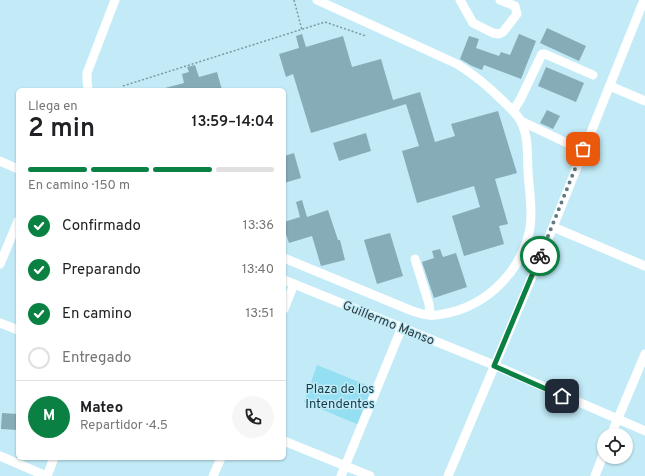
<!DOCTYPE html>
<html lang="es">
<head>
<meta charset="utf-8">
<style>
	:root { --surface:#fff; --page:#f6f6f6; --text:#202124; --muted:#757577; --line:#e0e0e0; --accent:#0b8043 }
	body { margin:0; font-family:Overpass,sans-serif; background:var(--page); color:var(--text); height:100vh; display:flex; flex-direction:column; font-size:15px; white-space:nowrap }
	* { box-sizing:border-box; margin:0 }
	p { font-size:13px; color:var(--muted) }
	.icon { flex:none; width:22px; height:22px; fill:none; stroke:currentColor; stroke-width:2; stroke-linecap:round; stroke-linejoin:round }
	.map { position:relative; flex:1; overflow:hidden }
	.panel { position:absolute; left:16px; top:88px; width:270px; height:372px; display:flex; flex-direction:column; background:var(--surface); border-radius:6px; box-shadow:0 1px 3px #0004 }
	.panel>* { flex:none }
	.tools { position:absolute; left:597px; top:428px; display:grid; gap:8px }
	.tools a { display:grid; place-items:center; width:36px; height:36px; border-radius:50%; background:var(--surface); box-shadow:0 1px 3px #0004; font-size:20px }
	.pin { position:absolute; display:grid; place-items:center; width:34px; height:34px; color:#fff; margin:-17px; border-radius:8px; box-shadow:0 2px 6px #0006 }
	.courier { position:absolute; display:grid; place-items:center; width:40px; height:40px; margin:-20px; border:3px solid #0b8043; border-radius:50%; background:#fff; color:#222; box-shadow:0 1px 5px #0007 }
	.overview em { font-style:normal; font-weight:600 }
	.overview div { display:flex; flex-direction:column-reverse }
	.overview { display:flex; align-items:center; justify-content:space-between; height:68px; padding:0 12px }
	h1 { font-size:26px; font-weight:600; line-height:30px }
	.bar { display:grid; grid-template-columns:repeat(4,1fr); gap:6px 4px; align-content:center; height:48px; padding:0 12px }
	.bar i { height:5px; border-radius:3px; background:var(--line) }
	.bar .on { background:var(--accent) }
	.bar p { grid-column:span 4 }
	.line { display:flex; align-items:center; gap:10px; padding:0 12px; border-top:1px solid var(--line) }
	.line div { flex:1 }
	.round { display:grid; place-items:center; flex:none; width:42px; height:42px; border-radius:21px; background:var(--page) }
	ol { padding:0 12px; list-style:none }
	li { display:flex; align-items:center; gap:12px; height:44px }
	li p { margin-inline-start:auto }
	li .icon { padding:4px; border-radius:50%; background:var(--accent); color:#fff; stroke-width:4 }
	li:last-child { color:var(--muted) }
	li i { width:22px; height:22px; border:2px solid var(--line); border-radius:50% }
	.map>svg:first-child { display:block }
	.green { fill:#95dff2 }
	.building { fill:#85acb7 }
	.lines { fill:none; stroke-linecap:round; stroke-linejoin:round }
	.path { stroke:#7b98a1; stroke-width:1.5; stroke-dasharray:2 2; stroke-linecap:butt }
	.minor { stroke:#fff; stroke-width:9 }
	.done { stroke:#617a81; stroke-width:4; stroke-dasharray:0 7.2 }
	.route { stroke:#0b8043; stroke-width:5 }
	.labels { text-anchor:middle; stroke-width:3; stroke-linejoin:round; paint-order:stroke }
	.street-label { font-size:13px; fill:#2d3d42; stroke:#c2ebf7 }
	.park-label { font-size:13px; fill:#123e49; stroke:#c2ebf7 }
</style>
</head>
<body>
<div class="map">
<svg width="645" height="476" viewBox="0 0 645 476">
	<rect width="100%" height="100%" fill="#c2ebf7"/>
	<polygon class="green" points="317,365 374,388 359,425 304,402"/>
	<g class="building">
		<polygon points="547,28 586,46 579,61 540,43"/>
		<polygon points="302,34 306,47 343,36 352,67 381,59 393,100 420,92 435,142 455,136 451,124 498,111 517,173 495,179 508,224 499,226 504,244 464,256 452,216 480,207 474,186 417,203 402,151 419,146 406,104 311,133 293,74 286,77 279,54 299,48 296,36"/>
		<polygon points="519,34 536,41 521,79 484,65 482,70 472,66 460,59 469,36 479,39 476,48 499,56 501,52 510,55"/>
		<polygon points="195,65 199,77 217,72 222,90 166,90 165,88 184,83 182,74 189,72 187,67"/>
		<polygon points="546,67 584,83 576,102 538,86"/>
		<polygon points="547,110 560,116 553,129 540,123"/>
		<polygon points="366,133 371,151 339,161 333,143"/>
		<polygon points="294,153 301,178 284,183 284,156"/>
		<polygon points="302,200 307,217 328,210 338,240 340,240 345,260 321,266 312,236 289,243 284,228 284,222 300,217 296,202"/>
		<polygon points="390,233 403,276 377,284 364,240"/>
		<polygon points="440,249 443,257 456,253 467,287 434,298 422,262 434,258 432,251"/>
		<polygon points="2,413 18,414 18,430 1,429"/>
	</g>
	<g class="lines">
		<g class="path">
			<polyline points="294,0 302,30"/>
			<polyline points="123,86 325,22 366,36"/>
		</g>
		<g class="minor">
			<polyline points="460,0 473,23 493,33 499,34 503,32 517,14 515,6 500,0"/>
			<polyline points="610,86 645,101"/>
			<polyline points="88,90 87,80 87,73 115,0"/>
			<polyline points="513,111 520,100 542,54 545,54 593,75"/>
			<polyline points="521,121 569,144 583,149"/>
			<polyline points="0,161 18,169"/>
			<polyline points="553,227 645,266"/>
			<path d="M284 258 410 310C416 312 423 315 430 315 436 316 442 314 448 313 489 304 522 270 530 228 533 210 529 190 528 171 527 155 529 135 520 120 516 113 510 108 504 102 490 88 475 75 457 64L317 0"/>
			<polyline points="415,259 429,304 430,315"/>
			<polyline points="0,264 18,221"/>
			<polyline points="284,280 494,365 645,431"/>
			<polyline points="284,309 294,284"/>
			<polyline points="0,323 18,330"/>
			<polyline points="611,435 645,354"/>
			<polyline points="284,441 370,476"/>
			<polyline points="0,456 46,476"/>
			<polyline points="47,476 54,458"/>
			<polyline points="213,476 221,458"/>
			<polyline points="341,476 402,327"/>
			<polyline points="448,476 553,227 644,0"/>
			<polyline points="595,476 604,453"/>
		</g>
	</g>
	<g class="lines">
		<polyline class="done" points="540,256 583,149"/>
		<polyline class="route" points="540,256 494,366 562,396"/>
	</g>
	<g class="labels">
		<g class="street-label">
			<text transform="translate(389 322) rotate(22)" y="5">Guillermo Manso</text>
		</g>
		<g class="park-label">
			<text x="340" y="393">Plaza de los<tspan x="340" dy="15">Intendentes</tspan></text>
		</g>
	</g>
</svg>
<div class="tools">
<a><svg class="icon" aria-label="locate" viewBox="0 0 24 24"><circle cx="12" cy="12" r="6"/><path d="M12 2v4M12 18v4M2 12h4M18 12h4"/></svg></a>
</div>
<div class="pin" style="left:583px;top:149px;background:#ea580c"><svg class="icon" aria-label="bag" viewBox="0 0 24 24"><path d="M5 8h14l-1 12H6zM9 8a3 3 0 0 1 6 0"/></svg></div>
<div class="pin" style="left:562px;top:396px;background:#1f2937"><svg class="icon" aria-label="home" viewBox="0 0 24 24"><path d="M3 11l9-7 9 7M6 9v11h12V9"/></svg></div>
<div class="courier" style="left:540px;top:256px"><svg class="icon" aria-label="bike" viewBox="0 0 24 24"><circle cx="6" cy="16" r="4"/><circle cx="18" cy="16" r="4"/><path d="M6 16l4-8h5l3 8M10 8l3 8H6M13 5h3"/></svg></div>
<section class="panel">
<div class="overview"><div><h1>2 min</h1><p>Llega en</p></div><em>13:59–14:04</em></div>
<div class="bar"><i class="on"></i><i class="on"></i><i class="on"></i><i></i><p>En camino · 150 m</p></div>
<ol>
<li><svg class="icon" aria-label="check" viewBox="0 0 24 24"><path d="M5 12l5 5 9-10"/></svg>Confirmado<p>13:36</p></li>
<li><svg class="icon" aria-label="check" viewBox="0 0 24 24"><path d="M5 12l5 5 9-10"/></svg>Preparando<p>13:40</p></li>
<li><svg class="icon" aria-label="check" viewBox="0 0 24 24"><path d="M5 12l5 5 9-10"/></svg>En camino<p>13:51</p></li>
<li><i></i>Entregado</li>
</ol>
<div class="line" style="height:72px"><b class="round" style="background:var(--accent);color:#fff">M</b><div><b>Mateo</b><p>Repartidor · 4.5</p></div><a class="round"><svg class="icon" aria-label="phone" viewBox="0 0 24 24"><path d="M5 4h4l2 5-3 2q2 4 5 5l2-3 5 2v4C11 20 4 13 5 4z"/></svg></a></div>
</section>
</div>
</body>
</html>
